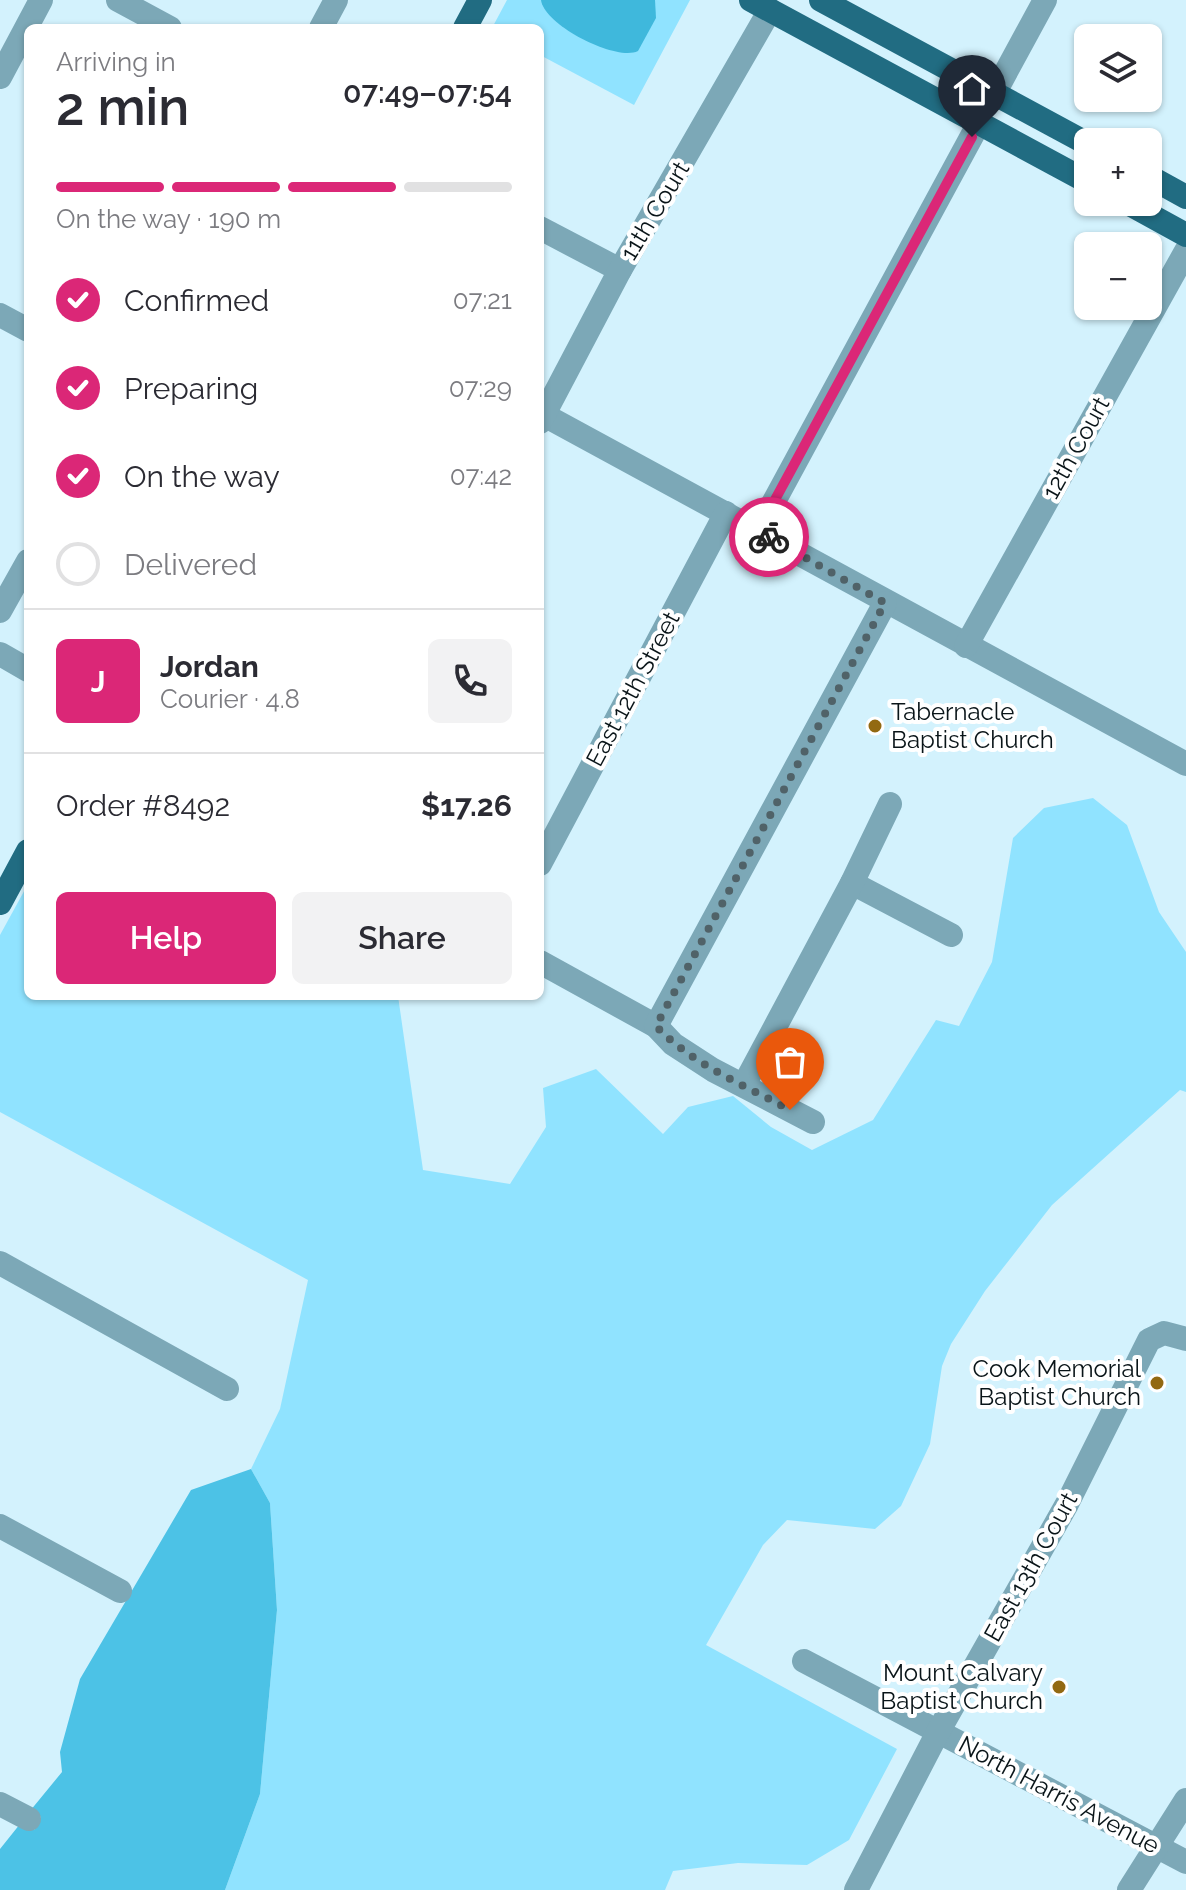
<!DOCTYPE html>
<html lang="en">
<head>
<meta charset="utf-8">
<style>
	:root { --surface:#fff; --page:#f2f2f3; --text:#2b2b33; --muted:#7c7c81; --line:#e1e1e2; --accent:#db2777 }
	body { margin:0; font-family:Raleway,sans-serif; background:var(--page); color:var(--text); height:100vh; display:flex; flex-direction:column; font-size:30px; white-space:nowrap }
	* { box-sizing:border-box; margin:0 }
	p { font-size:26px; color:var(--muted) }
	.icon { flex:none; width:44px; height:44px; fill:none; stroke:currentColor; stroke-width:2; stroke-linecap:round; stroke-linejoin:round }
	.map { position:relative; flex:1; overflow:hidden }
	.sheet { position:absolute; left:24px; top:24px; width:520px; height:976px; display:flex; flex-direction:column; background:var(--surface); border-radius:12px; box-shadow:0 2px 6px #0004 }
	.sheet>* { flex:none }
	.tools { position:absolute; left:1074px; top:24px; display:grid; gap:16px }
	.tools a { display:grid; place-items:center; width:88px; height:88px; border-radius:12px; background:var(--surface); box-shadow:0 2px 6px #0004; font-size:40px }
	.pin { position:absolute; display:grid; place-items:center; width:68px; height:68px; color:#fff; margin:-82px -34px; border-radius:50% 50% 50% 0; rotate:-45deg; box-shadow:0 0 8px #0007 }
	.pin .icon { rotate:45deg }
	.courier { position:absolute; display:grid; place-items:center; width:80px; height:80px; margin:-40px; border:6px solid #db2777; border-radius:50%; background:#fff; color:#222; box-shadow:0 2px 10px #0007 }
	.summary em { font-style:normal; font-weight:600 }
	.summary div { display:flex; flex-direction:column-reverse }
	.summary { display:flex; align-items:center; justify-content:space-between; height:136px; padding:0 32px }
	h1 { font-size:52px; font-weight:600; line-height:60px }
	.bar { display:grid; grid-template-columns:repeat(4,1fr); gap:12px 8px; align-content:center; height:96px; padding:0 32px }
	.bar i { height:10px; border-radius:6px; background:var(--line) }
	.bar .active { background:var(--accent) }
	.bar p { grid-column:span 4 }
	.line { display:flex; align-items:center; gap:20px; padding:0 32px; border-top:2px solid var(--line) }
	.line div { flex:1 }
	.round { display:grid; place-items:center; flex:none; width:84px; height:84px; border-radius:12px; background:var(--page) }
	ol { padding:0 32px; list-style:none }
	li { display:flex; align-items:center; gap:24px; height:88px }
	li p { margin-inline-start:auto }
	li .icon { padding:8px; border-radius:50%; background:var(--accent); color:#fff; stroke-width:4 }
	li:last-child { color:var(--muted) }
	li i { width:44px; height:44px; border:4px solid var(--line); border-radius:50% }
	.button { display:flex; gap:16px; margin-top:auto; padding:16px 32px }
	.button a { flex:1; height:92px; border-radius:12px; background:var(--accent); color:#fff; font-size:32px; font-weight:600; line-height:92px; text-align:center }
	.button a+a { background:var(--page); color:var(--text) }
	.map>svg:first-child { display:block }
	.green { fill:#90e3ff }
	.forest { fill:#4cc2e6 }
	.water { fill:#3fb8dc }
	.lines { fill:none; stroke-linecap:round; stroke-linejoin:round }
	.minor { stroke:#7ca8b7; stroke-width:24 }
	.major { stroke:#216c82; stroke-width:24 }
	.done { stroke:#506268; stroke-width:8; stroke-dasharray:0 14.4 }
	.route { stroke:#db2777; stroke-width:10 }
	.poi-dot { fill:#926912; stroke:#fff; stroke-width:3 }
	.labels { text-anchor:middle; stroke-width:8; stroke-linejoin:round; paint-order:stroke }
	.street-label { font-size:24px; fill:#091418; stroke:#fff }
	.poi-label { font-size:24px; fill:#091418; stroke:#fff; text-anchor:end }
</style>
</head>
<body>
<div class="map">
<svg width="1186" height="1890" viewBox="0 0 1186 1890">
	<rect width="100%" height="100%" fill="#d3f2fd"/>
	<g class="green">
		<polygon points="507,0 690,0 634,105 540,55 540,28 492,28"/>
		<polygon points="1093,798 1127,825 1159,912 1186,952 1186,1092 1180,1090 1052,1205 985,1291 951,1344 942,1366 930,1444 901,1506 875,1529 787,1520 763,1545 706,1645 897,1749 849,1840 807,1865 738,1863 673,1871 665,1890 225,1890 260,1794 277,1610 270,1503 251,1469 280,1409 308,1280 0,1112 0,935 28,884 28,996 398,996 423,1170 510,1184 546,1127 543,1088 596,1069 663,1134 688,1107 733,1096 771,1127 812,1150 873,1120 936,1020 959,1026 992,962 1013,838 1044,808"/>
	</g>
	<polygon class="forest" points="251,1469 270,1503 277,1610 260,1794 225,1890 0,1890 0,1849 20,1824 34,1830 41,1817 30,1811 62,1772 60,1752 80,1679 191,1490"/>
	<path class="water" d="M541 0H655L656 18 638 51C616 62 544 25 541 0Z"/>
	<g class="lines">
		<g class="minor">
			<polyline points="118,0 170,28"/>
			<polyline points="321,28 336,0"/>
			<polyline points="0,77 41,0"/>
			<polyline points="994,94 1045,0"/>
			<polyline points="540,228 620,270"/>
			<polyline points="0,315 28,330"/>
			<polyline points="544,415 1186,764"/>
			<polyline points="540,422 620,270 770,10"/>
			<polyline points="758,531 979,123"/>
			<polyline points="0,611 28,561"/>
			<polyline points="966,646 1186,251"/>
			<polyline points="0,654 28,670"/>
			<polyline points="540,864 726,513"/>
			<polyline points="852,883 951,935"/>
			<polyline points="540,962 656,1026 673,1044 713,1070 813,1122"/>
			<polyline points="656,1026 885,603"/>
			<polyline points="744,1085 852,883 890,804"/>
			<polyline points="0,1263 227,1389"/>
			<polyline points="0,1526 120,1591"/>
			<polyline points="804,1661 1186,1862"/>
			<polyline points="0,1804 29,1819"/>
			<polyline points="856,1890 938,1732 1067,1504 1149,1340 1164,1333 1186,1339"/>
			<polyline points="1129,1890 1186,1800"/>
		</g>
		<g class="major">
			<polyline points="751,0 1088,182"/>
			<polyline points="821,0 1088,144"/>
			<polyline points="465,28 480,0"/>
			<polyline points="1148,176 1186,197"/>
			<polyline points="1126,202 1186,235"/>
			<polyline points="0,903 28,851"/>
		</g>
	</g>
	<g class="lines">
		<path class="done" d="M769 537 885 603 656 1026C693 1065 744 1085 790 1110"/>
		<polyline class="route" points="769,537 758,531 972,137"/>
	</g>
	<g class="poi-dot">
		<circle cx="875" cy="726" r="8"/>
		<circle cx="1157" cy="1383" r="8"/>
		<circle cx="1059" cy="1687" r="8"/>
	</g>
	<g class="labels">
		<g class="street-label">
			<text transform="translate(655 211) rotate(-59)" y="8">11th Court</text>
			<text transform="translate(1076 448) rotate(-61)" y="8">12th Court</text>
			<text transform="translate(633 689) rotate(-62)" y="8">East 12th Street</text>
			<text transform="translate(1031 1567) rotate(-61)" y="8">East 13th Court</text>
			<text transform="translate(1059 1795) rotate(28)" y="8">North Harris Avenue</text>
		</g>
		<g class="poi-label">
			<text x="891" y="720" text-anchor="start">Tabernacle<tspan x="891" dy="28">Baptist Church</tspan></text>
			<text x="1141" y="1377">Cook Memorial<tspan x="1141" dy="28">Baptist Church</tspan></text>
			<text x="1043" y="1681">Mount Calvary<tspan x="1043" dy="28">Baptist Church</tspan></text>
		</g>
	</g>
</svg>
<div class="tools">
<a><svg class="icon" aria-label="layers" viewBox="0 0 24 24"><path d="M12 4l9 5-9 5-9-5zM3 14l9 5 9-5"/></svg></a>
<a>+</a>
<a>−</a>
</div>
<div class="pin" style="left:790px;top:1110px;background:#ea580c"><svg class="icon" aria-label="bag" viewBox="0 0 24 24"><path d="M5 8h14l-1 12H6zM9 8a3 3 0 0 1 6 0"/></svg></div>
<div class="pin" style="left:972px;top:137px;background:#1f2937"><svg class="icon" aria-label="home" viewBox="0 0 24 24"><path d="M3 11l9-7 9 7M6 9v11h12V9"/></svg></div>
<div class="courier" style="left:769px;top:537px"><svg class="icon" aria-label="bike" viewBox="0 0 24 24"><circle cx="6" cy="16" r="4"/><circle cx="18" cy="16" r="4"/><path d="M6 16l4-8h5l3 8M10 8l3 8H6M13 5h3"/></svg></div>
<section class="sheet">
<div class="summary"><div><h1>2 min</h1><p>Arriving in</p></div><em>07:49–07:54</em></div>
<div class="bar"><i class="active"></i><i class="active"></i><i class="active"></i><i></i><p>On the way · 190 m</p></div>
<ol>
<li><svg class="icon" aria-label="check" viewBox="0 0 24 24"><path d="M5 12l5 5 9-10"/></svg>Confirmed<p>07:21</p></li>
<li><svg class="icon" aria-label="check" viewBox="0 0 24 24"><path d="M5 12l5 5 9-10"/></svg>Preparing<p>07:29</p></li>
<li><svg class="icon" aria-label="check" viewBox="0 0 24 24"><path d="M5 12l5 5 9-10"/></svg>On the way<p>07:42</p></li>
<li><i></i>Delivered</li>
</ol>
<div class="line" style="height:144px"><b class="round" style="background:var(--accent);color:#fff">J</b><div><b>Jordan</b><p>Courier · 4.8</p></div><a class="round"><svg class="icon" aria-label="phone" viewBox="0 0 24 24"><path d="M5 4h4l2 5-3 2q2 4 5 5l2-3 5 2v4C11 20 4 13 5 4z"/></svg></a></div>
<div class="line" style="height:104px"><div>Order #8492</div><b>$17.26</b></div>
<div class="button"><a>Help</a><a>Share</a></div>
</section>
</div>
</body>
</html>
